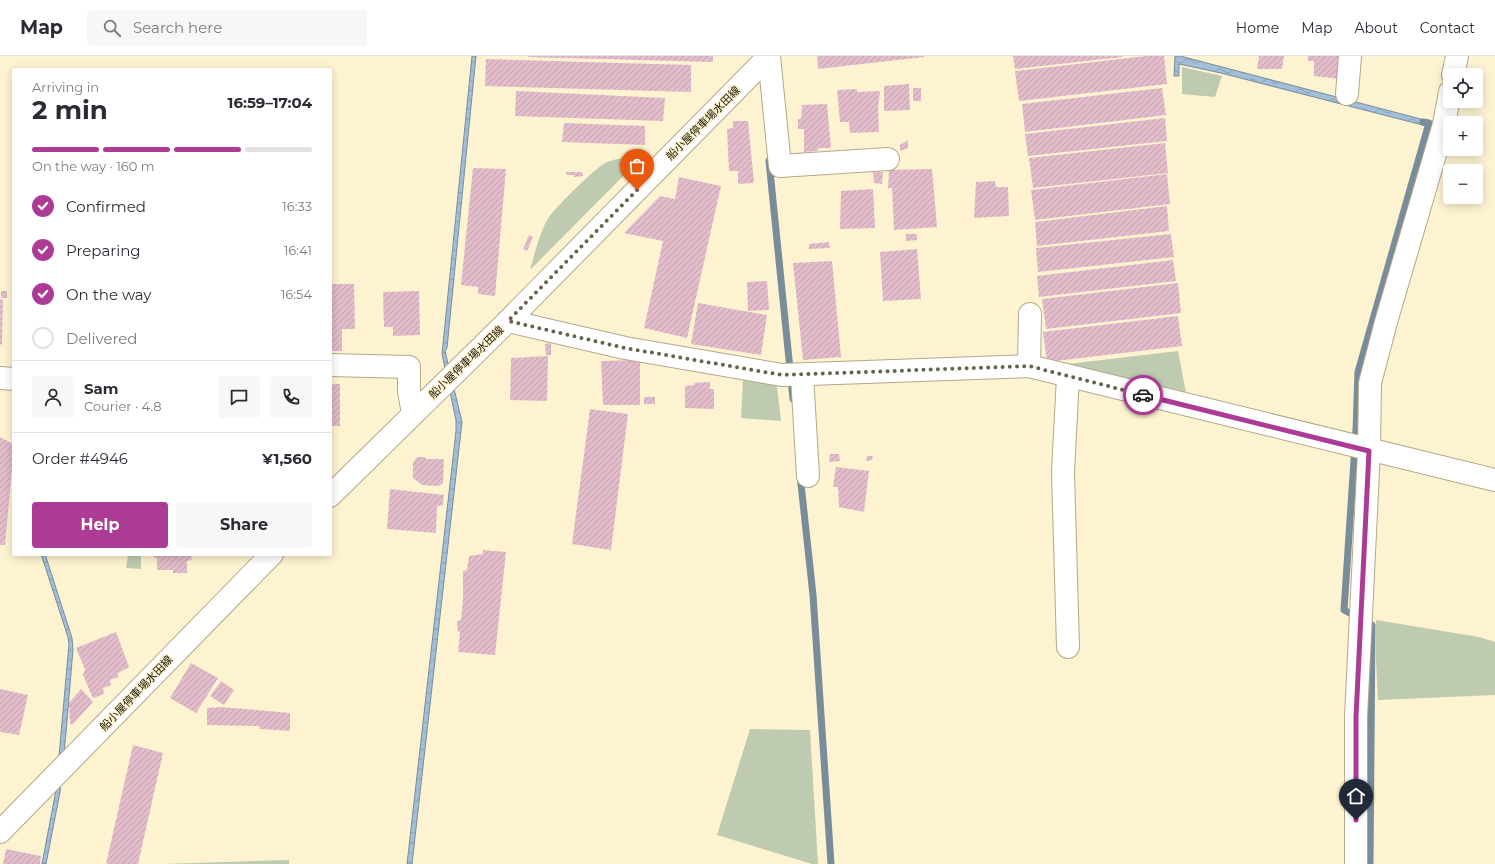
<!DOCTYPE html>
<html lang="en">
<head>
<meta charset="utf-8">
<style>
	:root { --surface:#fff; --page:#f7f7f7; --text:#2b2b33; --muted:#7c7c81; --line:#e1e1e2; --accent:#ac3b96 }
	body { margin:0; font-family:Montserrat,"Noto Sans JP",sans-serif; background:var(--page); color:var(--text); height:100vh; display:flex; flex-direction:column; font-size:15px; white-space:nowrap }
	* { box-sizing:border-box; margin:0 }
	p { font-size:13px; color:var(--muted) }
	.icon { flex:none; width:22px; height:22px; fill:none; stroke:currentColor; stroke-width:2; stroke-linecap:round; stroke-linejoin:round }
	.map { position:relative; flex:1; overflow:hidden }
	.sheet { position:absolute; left:12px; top:12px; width:320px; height:488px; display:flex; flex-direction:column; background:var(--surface); border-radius:4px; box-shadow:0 2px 10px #0003 }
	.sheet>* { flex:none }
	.controls { position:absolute; left:1443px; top:12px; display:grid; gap:8px }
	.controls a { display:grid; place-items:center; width:40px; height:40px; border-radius:4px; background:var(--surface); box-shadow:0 2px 10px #0003; font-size:20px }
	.pin { position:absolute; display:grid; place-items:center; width:34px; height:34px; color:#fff; margin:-41px -17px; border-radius:50% 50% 50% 0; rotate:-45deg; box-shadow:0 0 4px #0007 }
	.pin .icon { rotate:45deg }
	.courier { position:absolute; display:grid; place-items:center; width:40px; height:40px; margin:-20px; border:3px solid #ac3b96; border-radius:50%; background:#fff; color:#222; box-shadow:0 1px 5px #0007 }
	.head em { font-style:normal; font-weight:700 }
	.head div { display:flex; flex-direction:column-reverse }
	.head { display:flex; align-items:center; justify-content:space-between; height:68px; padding:0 20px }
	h1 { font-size:26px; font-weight:700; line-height:30px }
	.bar { display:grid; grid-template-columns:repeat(4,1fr); gap:6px 4px; align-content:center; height:48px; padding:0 20px }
	.bar i { height:5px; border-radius:3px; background:var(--line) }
	.bar .current { background:var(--accent) }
	.bar p { grid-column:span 4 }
	.line { display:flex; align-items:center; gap:10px; padding:0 20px; border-top:1px solid var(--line) }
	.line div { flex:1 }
	.round { display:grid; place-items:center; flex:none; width:42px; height:42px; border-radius:4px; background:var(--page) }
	ol { padding:0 20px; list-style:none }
	li { display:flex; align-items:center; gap:12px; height:44px }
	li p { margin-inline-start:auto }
	li .icon { padding:4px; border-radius:50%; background:var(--accent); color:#fff; stroke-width:4 }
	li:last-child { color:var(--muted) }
	li i { width:22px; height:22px; border:2px solid var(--line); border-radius:50% }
	.primary-button { display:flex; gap:8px; margin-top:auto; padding:8px 20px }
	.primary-button a { flex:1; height:46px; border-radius:4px; background:var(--accent); color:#fff; font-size:16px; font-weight:700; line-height:46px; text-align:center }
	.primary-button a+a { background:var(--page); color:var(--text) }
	header { display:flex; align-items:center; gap:24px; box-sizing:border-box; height:56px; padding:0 20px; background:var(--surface); border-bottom:1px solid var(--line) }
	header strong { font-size:19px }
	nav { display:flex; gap:22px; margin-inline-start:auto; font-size:14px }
	.search { width:280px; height:36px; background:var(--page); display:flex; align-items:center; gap:10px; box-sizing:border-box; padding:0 14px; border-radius:4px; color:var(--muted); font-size:15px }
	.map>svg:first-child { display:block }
	.grass { fill:#bfcbb1 }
	.water { fill:url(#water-waves); stroke:#788c9a }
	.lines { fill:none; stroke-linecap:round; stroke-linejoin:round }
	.stream { stroke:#788c9a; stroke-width:7 }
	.building { fill:url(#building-hatch) }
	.minor-casing { stroke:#b3a888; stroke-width:24 }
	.secondary-casing { stroke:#b3a888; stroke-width:24 }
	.minor { stroke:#fff; stroke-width:22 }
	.secondary { stroke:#fff; stroke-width:22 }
	.done { stroke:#69634e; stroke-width:4; stroke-dasharray:0 7.2 }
	.route { stroke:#ac3b96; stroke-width:5 }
	.labels { text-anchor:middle; stroke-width:3; stroke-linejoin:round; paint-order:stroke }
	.street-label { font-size:11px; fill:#191508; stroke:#fef3d0 }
</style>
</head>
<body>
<header>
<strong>Map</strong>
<div class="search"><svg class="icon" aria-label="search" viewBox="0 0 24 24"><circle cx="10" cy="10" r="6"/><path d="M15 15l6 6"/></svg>Search here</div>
<nav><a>Home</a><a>Map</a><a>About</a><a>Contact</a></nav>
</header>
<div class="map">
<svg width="1495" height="808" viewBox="0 0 1495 808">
	<defs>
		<pattern id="water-waves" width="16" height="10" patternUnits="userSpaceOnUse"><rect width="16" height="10" fill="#a1bfd9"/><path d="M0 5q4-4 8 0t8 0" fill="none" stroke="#8aa3b9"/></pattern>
		<pattern id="building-hatch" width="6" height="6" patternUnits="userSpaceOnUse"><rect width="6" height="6" fill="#e2bcca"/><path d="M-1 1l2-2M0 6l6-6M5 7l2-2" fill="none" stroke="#c1a1ac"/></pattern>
	</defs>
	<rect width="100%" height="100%" fill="#fef3d0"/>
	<g class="grass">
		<polygon points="1182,11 1222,20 1215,41 1182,38"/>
		<path d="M644 99 530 214C534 200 541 172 549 161 556 151 597 110 607 106 619 102 632 100 644 99Z"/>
		<polygon points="1178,295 1186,337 1059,309"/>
		<polygon points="743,323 777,330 781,365 741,362"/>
		<polygon points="128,498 141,498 141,513 126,512"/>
		<polygon points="1376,564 1479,581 1495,586 1495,639 1378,644 1376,604"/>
		<polygon points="750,673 810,674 818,808 812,808 717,779"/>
		<polygon points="289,804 289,808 162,808"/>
	</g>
	<g class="water">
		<polygon points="472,0 476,0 447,292 445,295 462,366 412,808 407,808 456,375 456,364 442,298"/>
		<polygon points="1175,0 1180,0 1436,67 1434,72 1221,17 1179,8 1179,20 1174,20"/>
		<polygon points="41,498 45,498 72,582 73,593 66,677 60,736 46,808 42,808 56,734 69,588 68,581"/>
	</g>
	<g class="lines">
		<g class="stream">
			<polyline points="769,105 793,343"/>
			<polyline points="800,419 813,539 831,808"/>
			<polyline points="1370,808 1372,569 1344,554 1356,374 1358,316 1429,67 1423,66"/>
		</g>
	</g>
	<g class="building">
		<polygon points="528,0 713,0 713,6 528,1"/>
		<polygon points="817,0 924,0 924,1 818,13"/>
		<polygon points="1013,0 1122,0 1122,1 1015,13"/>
		<polygon points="1146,0 1164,0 1167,28 1019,45 1015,15"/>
		<polygon points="1259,0 1284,0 1282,13 1257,13"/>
		<polygon points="1308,0 1341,0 1340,23 1314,20 1314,5 1308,5"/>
		<polygon points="486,3 691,9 691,36 485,30"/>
		<polygon points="909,28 910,54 884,55 884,30"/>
		<rect x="913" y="32" width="8" height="13"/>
		<polygon points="1162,32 1166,59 1025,76 1022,48"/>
		<polygon points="857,33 857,36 880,35 878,53 879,76 850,77 849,66 840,66 837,34"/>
		<polygon points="516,35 665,42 663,65 515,60"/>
		<polygon points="827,48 831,92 819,92 817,95 804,96 804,73 798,73 798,63 801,63 802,49"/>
		<polygon points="1165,62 1167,85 1028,100 1025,78"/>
		<polygon points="733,65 748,65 754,127 738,128 738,115 729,115 727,73 733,72"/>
		<polygon points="564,67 645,70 645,89 562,86"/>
		<polygon points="908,84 908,92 900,95 900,89"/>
		<polygon points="1165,87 1168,117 1033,132 1029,102"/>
		<polygon points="473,112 506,113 495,240 478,238 478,231 461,229"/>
		<polygon points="932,113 937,171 894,174 892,132 888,132 889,114"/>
		<polygon points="566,116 582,116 583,120 574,121 574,119 567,119"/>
		<polygon points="873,116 883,116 882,128 874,127"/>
		<polygon points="1167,118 1170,148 1035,164 1031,134"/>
		<polygon points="679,121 721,130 687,282 644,272 663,185 624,177 660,140 675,143"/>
		<polygon points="995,125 996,131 1008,131 1009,160 974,162 976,126"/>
		<polygon points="873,133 875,172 840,173 841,135"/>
		<polygon points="1167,150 1169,175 1037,190 1035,166"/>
		<polygon points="906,178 917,178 917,184 906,185"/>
		<polygon points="1171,178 1174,201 1038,216 1036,192"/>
		<polygon points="529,179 533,181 527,195 523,193"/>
		<polygon points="829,186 830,192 809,193 809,188"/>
		<polygon points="917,193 921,243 883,245 880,196"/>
		<polygon points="1173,204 1176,225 1039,241 1037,220"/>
		<polygon points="832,205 841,301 803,304 793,207"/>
		<polygon points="767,225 769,254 748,255 747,226"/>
		<polygon points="1178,227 1181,257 1046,273 1042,243"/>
		<polygon points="330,228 354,228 355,273 342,273 342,295 330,295"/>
		<rect x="1" y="235" width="6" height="7"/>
		<polygon points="419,235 420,279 393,280 393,271 384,271 383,236"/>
		<polygon points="0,243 3,244 2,289 0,288"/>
		<polygon points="698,247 767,259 761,299 691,288"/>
		<polygon points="1178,260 1182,290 1047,306 1043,276"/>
		<polygon points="551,287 551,299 546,299 545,288"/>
		<polygon points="548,300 547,345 510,344 511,302"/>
		<polygon points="640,304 640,349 603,349 601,305"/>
		<polygon points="710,326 710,333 714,333 714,353 685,352 685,330 694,329 694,327"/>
		<rect x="330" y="328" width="10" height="42"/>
		<rect x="644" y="341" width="11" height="7"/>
		<polygon points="590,353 628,358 611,494 572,488"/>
		<polygon points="0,381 14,389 5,489 0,489"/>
		<polygon points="830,398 839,398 840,405 829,406"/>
		<polygon points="867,400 873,400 872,404 866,405"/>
		<polygon points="419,401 425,401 426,403 444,403 443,427 439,430 422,429 413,422 413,407 416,402"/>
		<polygon points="836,411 869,415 864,456 839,451 838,431 833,431"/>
		<polygon points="390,433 444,439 443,449 437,450 436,477 387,473"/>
		<polygon points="483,494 506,496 495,599 458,596 460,576 458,576 457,565 461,564 463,542 463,515 467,514 469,500 483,498"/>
		<polygon points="154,498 191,498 192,504 187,505 187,517 173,517 173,514 157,514 157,502 154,502"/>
		<polygon points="116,576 129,611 118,617 118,621 110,624 111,629 103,632 104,638 93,642 83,619 85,613 76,592"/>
		<polygon points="191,607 218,622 196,657 170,642"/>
		<polygon points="221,625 234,634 224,649 210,640"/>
		<polygon points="0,633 28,639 19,679 0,676"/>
		<polygon points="81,633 93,646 72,669 70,667 69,647"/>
		<polygon points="221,651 290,657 290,675 260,673 259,670 207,669 207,652"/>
		<polygon points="133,689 163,697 138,808 106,808"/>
		<polygon points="6,793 41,800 40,808 3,808"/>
	</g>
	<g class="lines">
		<defs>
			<g id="minor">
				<polyline points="769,0 780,110 888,103"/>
				<polyline points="1453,19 1457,0"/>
				<polyline points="1347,38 1350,0"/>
				<polyline points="508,265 625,292 782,319 1029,310 1495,424"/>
				<polyline points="330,309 409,311 409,335 413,358"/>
				<polyline points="1029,310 1030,258"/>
				<polyline points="802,319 808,420"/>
				<polyline points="1068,320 1063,416 1068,591"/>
				<polyline points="0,322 14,323"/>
				<polyline points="1356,808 1356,661 1369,395 1370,327 1386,266 1444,68 1450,36"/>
			</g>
			<g id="secondary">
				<polyline points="330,440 508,265 769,0"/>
				<polyline points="0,776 272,498"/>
			</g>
		</defs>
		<use href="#minor" class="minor-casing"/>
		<use href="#secondary" class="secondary-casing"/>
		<use href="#minor" class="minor"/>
		<use href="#secondary" class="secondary"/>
	</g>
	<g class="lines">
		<polyline class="done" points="637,134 508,265 625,292 782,319 1029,310 1143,339"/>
		<polyline class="route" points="1143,339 1369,395 1356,661 1356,764"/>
	</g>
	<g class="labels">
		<g class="street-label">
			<text transform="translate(703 67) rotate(-45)" y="4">船小屋停車場水田線</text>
			<text transform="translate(466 306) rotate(-44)" y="4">船小屋停車場水田線</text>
			<text transform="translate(136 637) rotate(-46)" y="4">船小屋停車場水田線</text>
		</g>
	</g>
</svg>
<div class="controls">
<a><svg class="icon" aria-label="locate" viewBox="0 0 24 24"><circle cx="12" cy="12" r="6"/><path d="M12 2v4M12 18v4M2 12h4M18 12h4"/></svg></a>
<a>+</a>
<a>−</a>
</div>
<div class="pin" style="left:637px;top:134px;background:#ea580c"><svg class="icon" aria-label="bag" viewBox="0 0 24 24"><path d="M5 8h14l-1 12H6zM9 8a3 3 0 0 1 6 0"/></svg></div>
<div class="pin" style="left:1356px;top:764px;background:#1f2937"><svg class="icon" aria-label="home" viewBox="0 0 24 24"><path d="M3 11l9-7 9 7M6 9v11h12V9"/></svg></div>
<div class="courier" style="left:1143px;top:339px"><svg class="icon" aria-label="car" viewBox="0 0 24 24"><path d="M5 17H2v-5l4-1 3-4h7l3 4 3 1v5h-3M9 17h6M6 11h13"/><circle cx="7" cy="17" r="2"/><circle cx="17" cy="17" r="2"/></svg></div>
<section class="sheet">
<div class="head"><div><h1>2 min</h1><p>Arriving in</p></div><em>16:59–17:04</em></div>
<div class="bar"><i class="current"></i><i class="current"></i><i class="current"></i><i></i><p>On the way · 160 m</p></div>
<ol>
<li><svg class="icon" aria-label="check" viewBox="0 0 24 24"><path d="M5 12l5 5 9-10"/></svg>Confirmed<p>16:33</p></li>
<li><svg class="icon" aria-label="check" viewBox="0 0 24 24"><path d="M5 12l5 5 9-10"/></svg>Preparing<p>16:41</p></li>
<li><svg class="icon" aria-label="check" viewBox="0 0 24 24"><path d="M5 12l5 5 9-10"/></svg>On the way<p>16:54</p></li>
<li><i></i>Delivered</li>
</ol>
<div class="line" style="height:72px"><a class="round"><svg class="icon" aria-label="person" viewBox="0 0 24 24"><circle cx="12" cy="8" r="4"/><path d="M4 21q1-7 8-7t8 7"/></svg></a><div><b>Sam</b><p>Courier · 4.8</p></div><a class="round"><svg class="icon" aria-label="chat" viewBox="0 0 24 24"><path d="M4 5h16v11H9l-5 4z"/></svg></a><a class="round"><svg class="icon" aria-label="phone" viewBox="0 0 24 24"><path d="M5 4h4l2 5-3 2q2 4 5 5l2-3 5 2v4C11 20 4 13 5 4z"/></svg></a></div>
<div class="line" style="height:52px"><div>Order #4946</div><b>¥1,560</b></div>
<div class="primary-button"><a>Help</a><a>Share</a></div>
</section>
</div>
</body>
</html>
